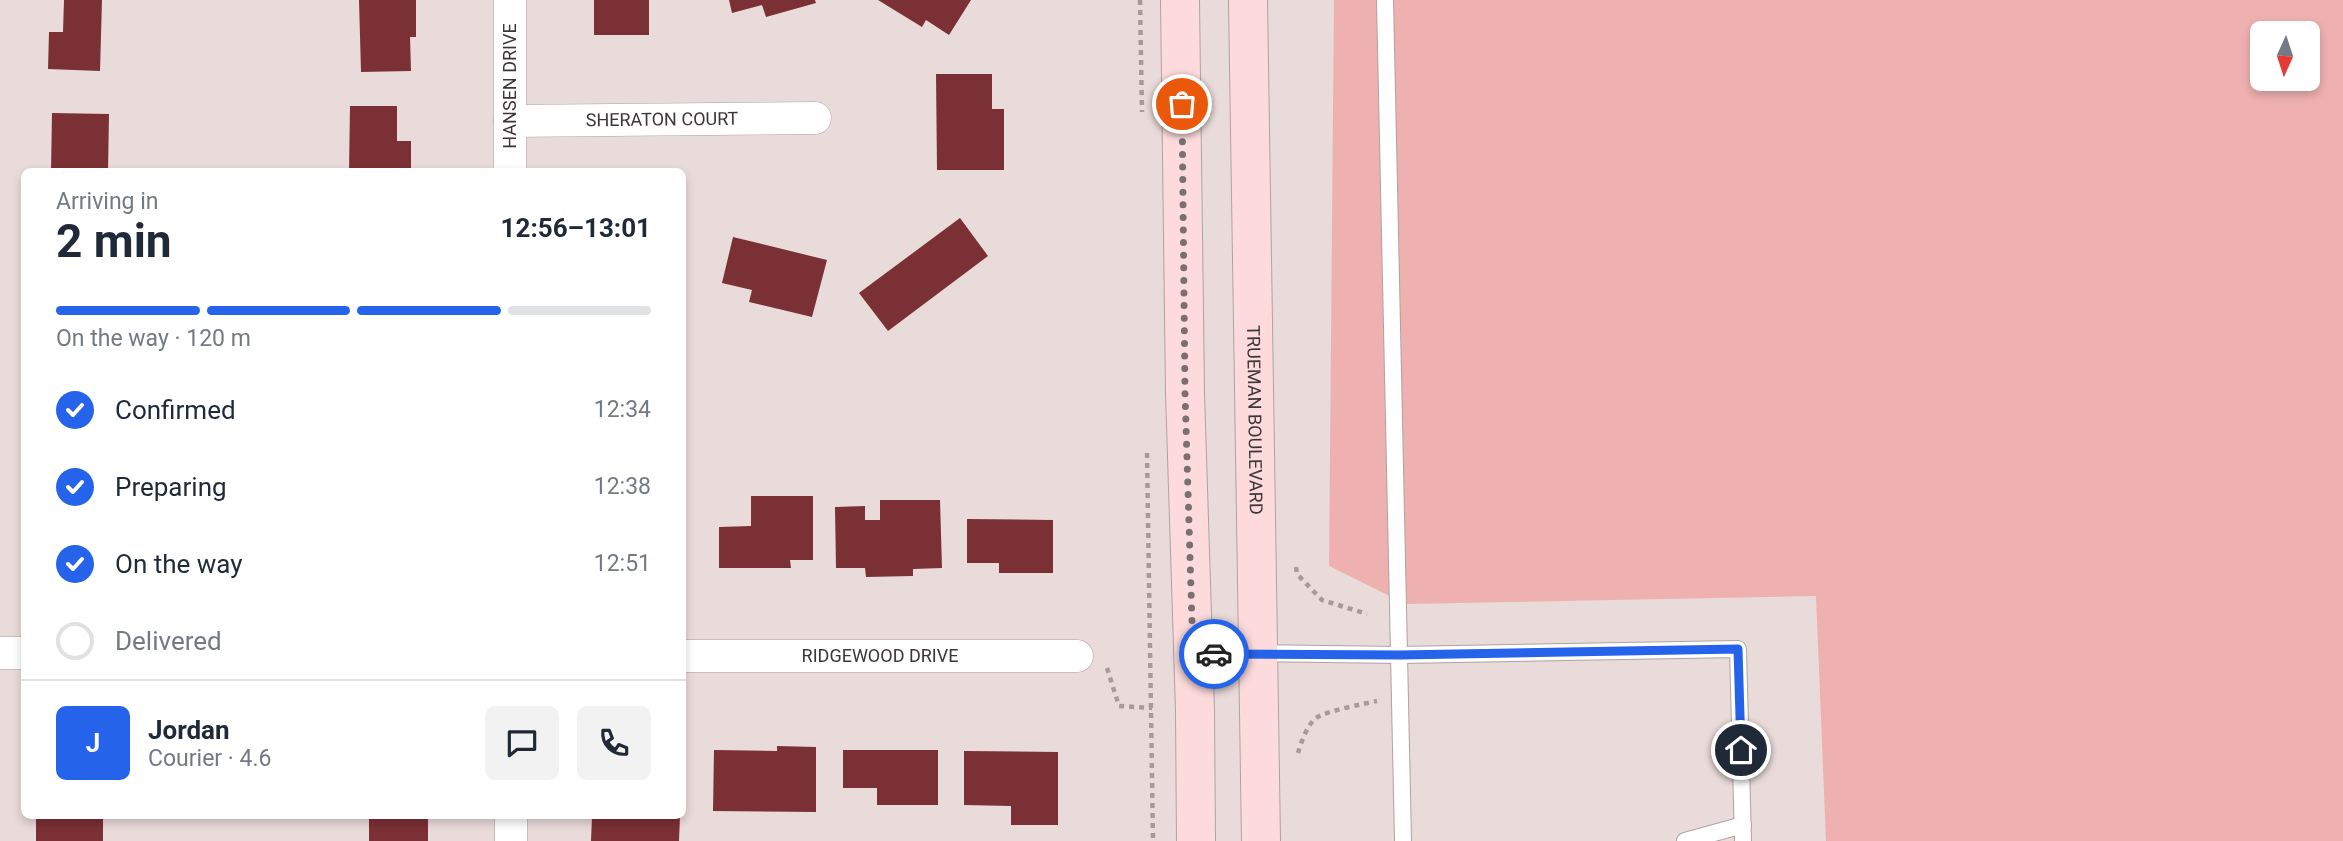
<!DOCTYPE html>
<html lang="en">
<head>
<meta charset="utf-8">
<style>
	:root { --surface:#fff; --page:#f2f2f3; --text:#1f2937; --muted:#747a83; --line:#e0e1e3; --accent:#2563eb }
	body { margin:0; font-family:Roboto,sans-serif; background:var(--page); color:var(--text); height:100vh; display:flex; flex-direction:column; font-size:26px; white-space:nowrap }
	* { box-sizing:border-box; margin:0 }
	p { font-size:23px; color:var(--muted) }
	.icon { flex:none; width:38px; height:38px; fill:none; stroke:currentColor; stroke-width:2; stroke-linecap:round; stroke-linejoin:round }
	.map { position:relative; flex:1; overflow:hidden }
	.side { position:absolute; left:21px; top:168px; width:665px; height:651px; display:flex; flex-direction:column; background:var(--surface); border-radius:10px; box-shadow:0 4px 10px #0003 }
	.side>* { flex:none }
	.needle { width:46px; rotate:183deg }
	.fabs { position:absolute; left:2250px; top:21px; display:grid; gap:14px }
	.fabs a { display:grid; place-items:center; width:70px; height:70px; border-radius:10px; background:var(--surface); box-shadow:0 4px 10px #0003; font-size:35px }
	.pin { position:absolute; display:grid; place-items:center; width:60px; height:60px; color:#fff; margin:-30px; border:4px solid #fff; border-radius:50%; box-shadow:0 2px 7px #0007 }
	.courier { position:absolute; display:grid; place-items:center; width:70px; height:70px; margin:-35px; border:5px solid #2563eb; border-radius:50%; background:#fff; color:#222; box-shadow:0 2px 9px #0007 }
	.head em { font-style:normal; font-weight:700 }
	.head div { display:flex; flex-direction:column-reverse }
	.head { display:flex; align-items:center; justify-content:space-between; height:119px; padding:0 35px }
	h1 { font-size:46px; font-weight:700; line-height:52px }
	.bar { display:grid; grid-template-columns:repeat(4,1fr); gap:10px 7px; align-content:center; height:84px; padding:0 35px }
	.bar i { height:9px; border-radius:5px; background:var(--line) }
	.bar .current { background:var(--accent) }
	.bar p { grid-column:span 4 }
	.line { display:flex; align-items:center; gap:18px; padding:0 35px; border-top:2px solid var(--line) }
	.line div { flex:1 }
	.round { display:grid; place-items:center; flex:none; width:74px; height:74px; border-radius:10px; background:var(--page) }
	ol { padding:0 35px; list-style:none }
	li { display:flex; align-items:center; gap:21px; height:77px }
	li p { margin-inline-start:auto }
	li .icon { padding:7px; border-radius:50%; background:var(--accent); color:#fff; stroke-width:4 }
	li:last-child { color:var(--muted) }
	li i { width:38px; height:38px; border:4px solid var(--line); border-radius:50% }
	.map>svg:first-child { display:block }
	.green { fill:#efb0b0; fill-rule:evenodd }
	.building { fill:#7b3035 }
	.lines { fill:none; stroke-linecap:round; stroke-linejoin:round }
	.lane-casing { stroke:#b0a2a2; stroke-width:18 }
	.street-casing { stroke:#b0a2a2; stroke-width:33 }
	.secondary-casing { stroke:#b0a2a2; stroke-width:40 }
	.path { stroke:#a69b9b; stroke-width:4.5; stroke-dasharray:5 5; stroke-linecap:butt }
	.lane { stroke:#fff; stroke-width:16 }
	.street { stroke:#fff; stroke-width:32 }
	.secondary { stroke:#fddbdc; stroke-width:38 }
	.done { stroke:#79706f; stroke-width:7; stroke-dasharray:0 12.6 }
	.route { stroke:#2563eb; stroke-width:9 }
	.labels { text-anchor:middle; stroke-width:7; stroke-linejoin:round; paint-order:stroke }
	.street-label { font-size:18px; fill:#3c3636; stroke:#fff }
</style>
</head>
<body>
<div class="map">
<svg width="2343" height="841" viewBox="0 0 2343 841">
	<rect width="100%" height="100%" fill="#e9dbda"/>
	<path class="green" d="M1334 0H2343V841H1826L1816 596 1406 604 1329 566ZM2263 33H2308V79H2263Z"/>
	<g class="building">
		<polygon points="64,0 102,0 100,71 48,69 49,32 63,32"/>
		<polygon points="359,0 416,0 416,37 410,37 411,71 361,72"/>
		<rect x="594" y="0" width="55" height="35"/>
		<polygon points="729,0 815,0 816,3 766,17 762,5 732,13"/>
		<polygon points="878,0 971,0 949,35 926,20 922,27"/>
		<polygon points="936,74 992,74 992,109 1004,109 1004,170 937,170"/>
		<polygon points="350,106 397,106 397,141 411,141 411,172 349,172"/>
		<polygon points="52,113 109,114 108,172 51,172"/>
		<polygon points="960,218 988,256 888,331 859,293"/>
		<polygon points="733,237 827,260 812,317 749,302 752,290 722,283"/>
		<polygon points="751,496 813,496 813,560 790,560 791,568 719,568 719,527 751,526"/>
		<polygon points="880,500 940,500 942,568 913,569 913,576 866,577 865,568 836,568 835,507 865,506 865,520 880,520"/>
		<polygon points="967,519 1053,520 1053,573 999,573 999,563 967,563"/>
		<polygon points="777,746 816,747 816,812 713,811 714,750 777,751"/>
		<polygon points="843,750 938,750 938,805 877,805 877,788 843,788"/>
		<polygon points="964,751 1058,752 1058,825 1011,825 1011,806 964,805"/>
		<rect x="36" y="816" width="67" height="25"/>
		<polygon points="357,816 428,816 428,841 369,841 369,819 357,819"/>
		<polygon points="592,816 680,816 679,841 591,841"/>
	</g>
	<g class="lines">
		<defs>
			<g id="lane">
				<polyline points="1385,0 1403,841"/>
				<polyline points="1193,655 1258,653 1400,655 1738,649 1743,841"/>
				<polyline points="1685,841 1743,825"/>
			</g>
			<g id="street">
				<polyline points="510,0 510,172"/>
				<path id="s1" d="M510 121 815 118"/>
				<polyline points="0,653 24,653"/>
				<path id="s2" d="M682 656H1077"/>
				<polyline points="511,841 511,816"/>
			</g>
			<g id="secondary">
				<polyline points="1180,0 1185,393 1195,710 1196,841"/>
				<path id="s3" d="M1248 0 1261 841"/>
			</g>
		</defs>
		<use href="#lane" class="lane-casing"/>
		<use href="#street" class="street-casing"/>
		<use href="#secondary" class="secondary-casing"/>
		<g class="path">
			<polyline points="1140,0 1142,112"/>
			<polyline points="1147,453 1153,841"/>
			<polyline points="1296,567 1297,574 1322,600 1367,614"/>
			<polyline points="1107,668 1119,706 1152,708"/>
			<path d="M1298 753C1301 743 1307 725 1316 718 1326 711 1363 704 1377 701"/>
		</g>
		<use href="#lane" class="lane"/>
		<use href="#street" class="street"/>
		<use href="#secondary" class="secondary"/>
	</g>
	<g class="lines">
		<polyline class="done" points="1182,104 1185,393 1193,655 1214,654"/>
		<polyline class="route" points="1214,654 1400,655 1738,649 1741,750"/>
	</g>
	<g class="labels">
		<g class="street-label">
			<text transform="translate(510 86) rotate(-90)" y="6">HANSEN DRIVE</text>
			<text dy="6" stroke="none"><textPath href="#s1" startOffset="152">SHERATON COURT</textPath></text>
			<text dy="6" stroke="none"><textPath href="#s3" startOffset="420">TRUEMAN BOULEVARD</textPath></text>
			<text dy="6" stroke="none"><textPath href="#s2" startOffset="198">RIDGEWOOD DRIVE</textPath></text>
		</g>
	</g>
</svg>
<div class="fabs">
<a><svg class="needle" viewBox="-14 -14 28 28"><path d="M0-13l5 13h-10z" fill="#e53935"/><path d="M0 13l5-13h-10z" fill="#747a83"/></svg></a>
</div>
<div class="pin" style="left:1182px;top:104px;background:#ea580c"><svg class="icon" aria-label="bag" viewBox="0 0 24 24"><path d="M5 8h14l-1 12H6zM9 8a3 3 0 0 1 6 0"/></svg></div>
<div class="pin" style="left:1741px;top:750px;background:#1f2937"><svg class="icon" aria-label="home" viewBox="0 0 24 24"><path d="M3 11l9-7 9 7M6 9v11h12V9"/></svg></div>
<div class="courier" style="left:1214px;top:654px"><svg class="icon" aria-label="car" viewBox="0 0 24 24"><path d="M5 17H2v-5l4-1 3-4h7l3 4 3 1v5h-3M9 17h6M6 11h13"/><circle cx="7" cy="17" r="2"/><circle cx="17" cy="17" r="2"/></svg></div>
<section class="side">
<div class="head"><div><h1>2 min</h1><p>Arriving in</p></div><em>12:56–13:01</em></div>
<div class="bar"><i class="current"></i><i class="current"></i><i class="current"></i><i></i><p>On the way · 120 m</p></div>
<ol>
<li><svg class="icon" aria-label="check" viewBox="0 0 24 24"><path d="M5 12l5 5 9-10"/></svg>Confirmed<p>12:34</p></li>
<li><svg class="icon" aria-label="check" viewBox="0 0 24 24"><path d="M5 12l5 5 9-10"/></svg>Preparing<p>12:38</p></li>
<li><svg class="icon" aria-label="check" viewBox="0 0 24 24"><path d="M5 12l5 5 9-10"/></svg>On the way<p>12:51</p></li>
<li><i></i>Delivered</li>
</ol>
<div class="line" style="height:126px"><b class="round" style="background:var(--accent);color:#fff">J</b><div><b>Jordan</b><p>Courier · 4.6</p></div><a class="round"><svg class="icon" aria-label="chat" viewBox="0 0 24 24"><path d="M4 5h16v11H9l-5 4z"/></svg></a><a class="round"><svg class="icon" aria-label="phone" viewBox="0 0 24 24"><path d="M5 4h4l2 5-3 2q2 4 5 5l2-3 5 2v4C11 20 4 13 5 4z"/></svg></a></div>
</section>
</div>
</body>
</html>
